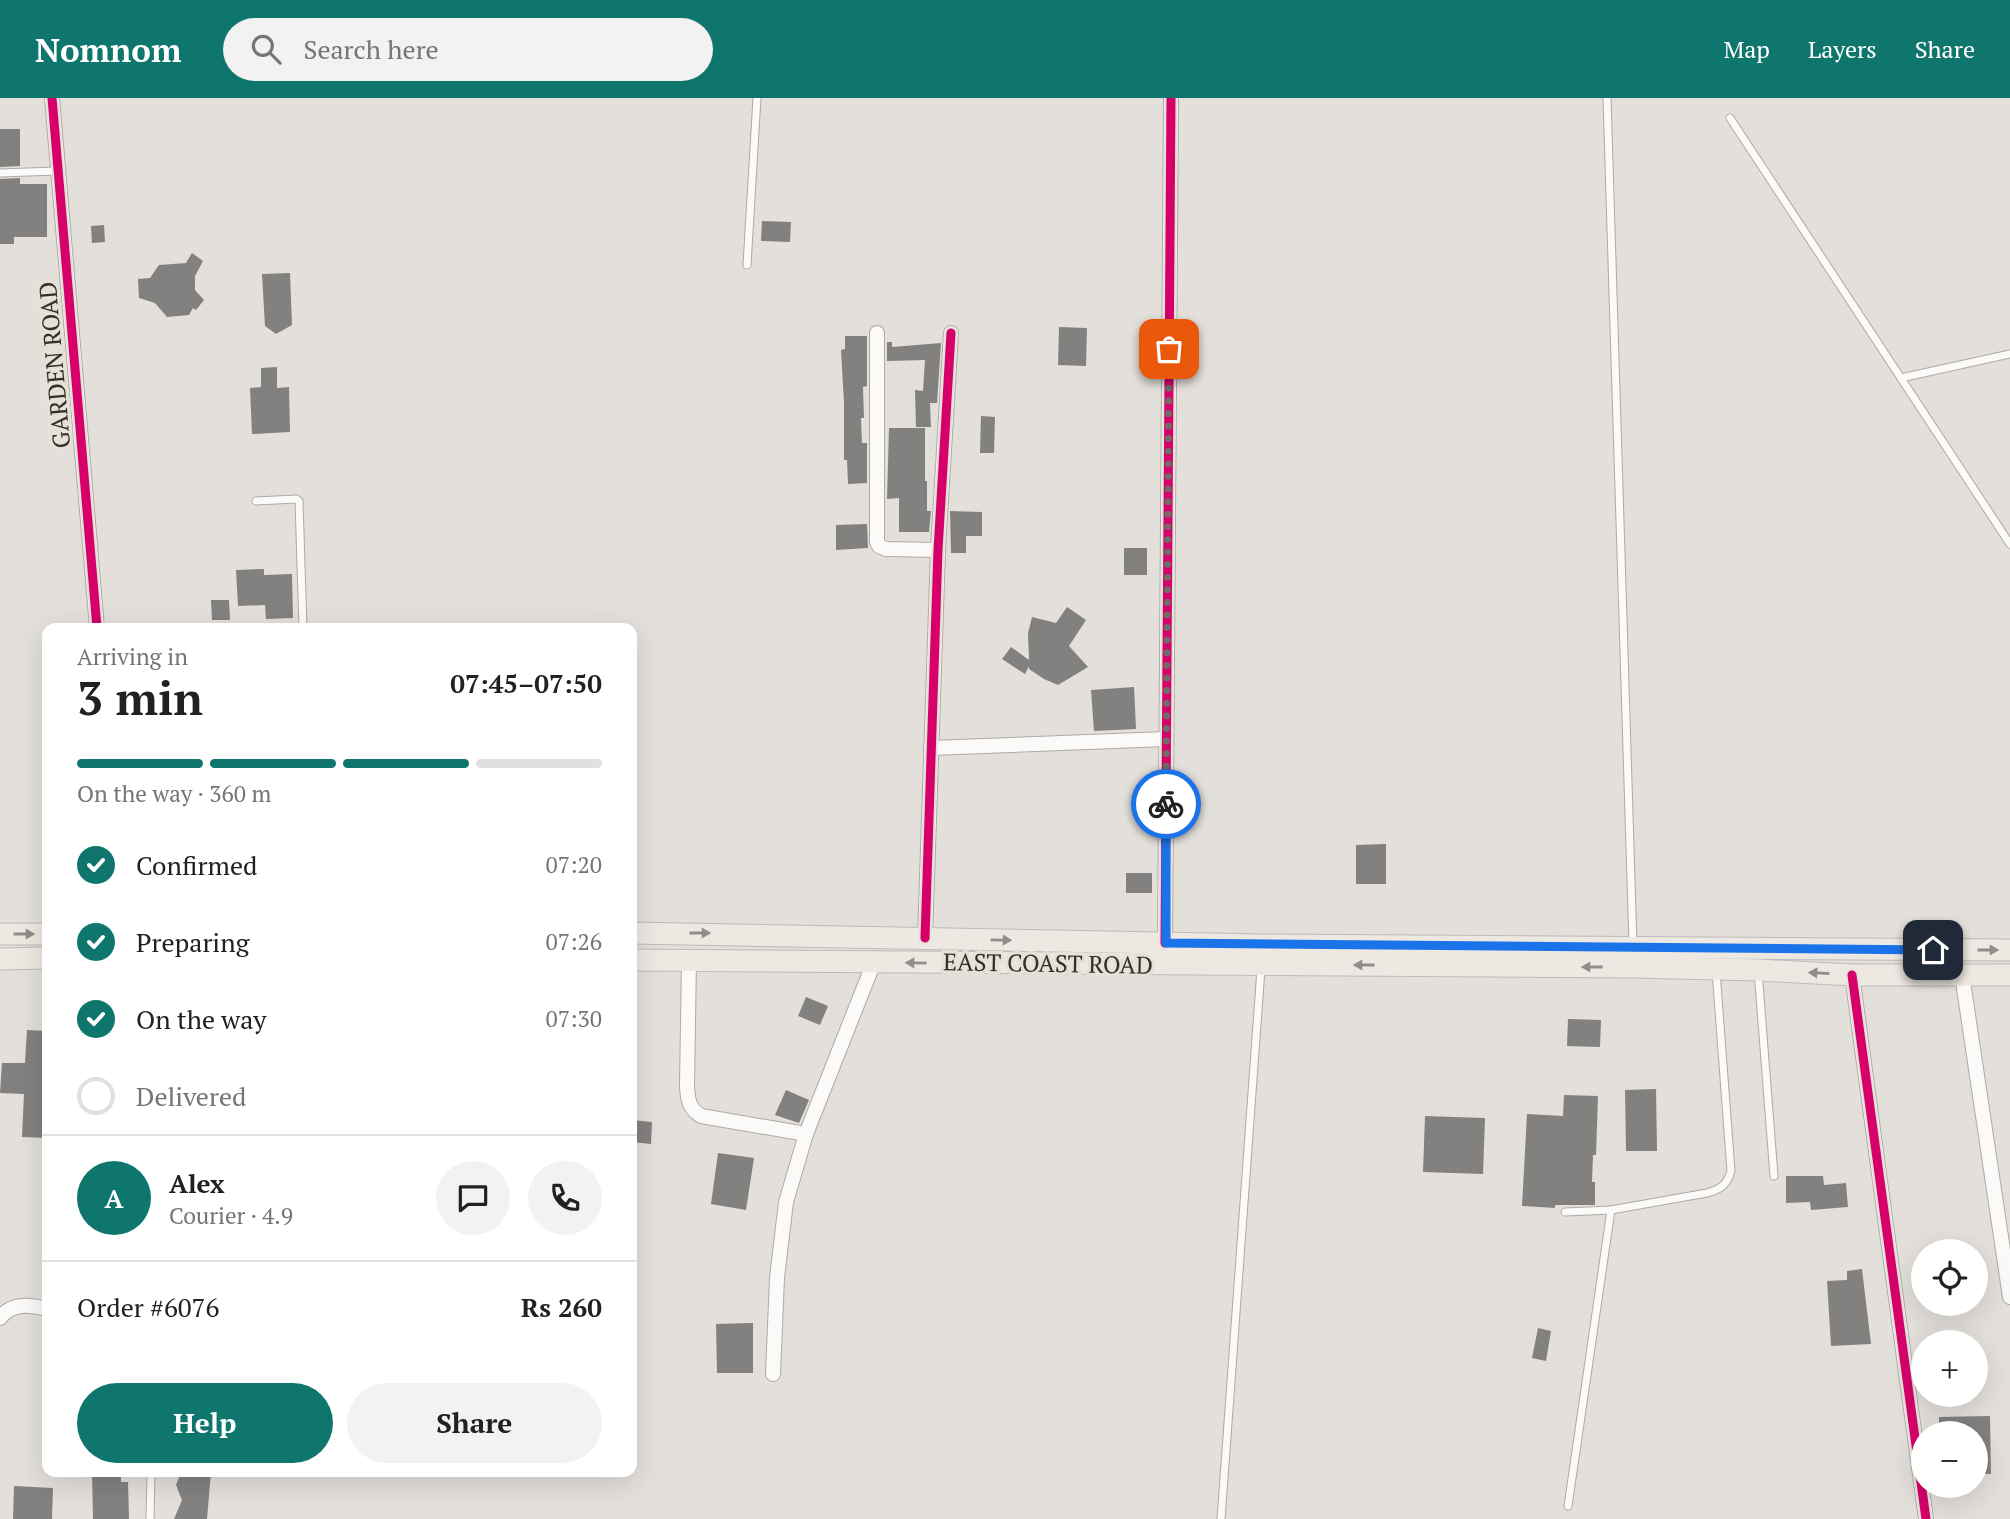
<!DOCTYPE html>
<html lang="en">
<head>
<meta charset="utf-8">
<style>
	:root { --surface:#fff; --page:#f2f2f2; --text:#202124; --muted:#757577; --line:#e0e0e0; --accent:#0f766e }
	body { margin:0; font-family:"PT Serif",serif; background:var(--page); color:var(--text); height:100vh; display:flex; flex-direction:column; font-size:26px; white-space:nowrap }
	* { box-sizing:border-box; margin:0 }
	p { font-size:23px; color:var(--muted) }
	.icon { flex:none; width:38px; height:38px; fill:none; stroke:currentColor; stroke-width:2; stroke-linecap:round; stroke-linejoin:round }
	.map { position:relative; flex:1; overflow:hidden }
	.details { position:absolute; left:42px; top:525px; width:595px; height:854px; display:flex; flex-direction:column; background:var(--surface); border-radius:14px; box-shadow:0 7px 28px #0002 }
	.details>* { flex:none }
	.tools { position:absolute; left:1911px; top:1141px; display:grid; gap:14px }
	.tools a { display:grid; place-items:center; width:77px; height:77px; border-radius:50%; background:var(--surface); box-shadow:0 7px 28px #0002; font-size:35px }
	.pin { position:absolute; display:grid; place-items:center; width:60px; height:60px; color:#fff; margin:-30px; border-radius:14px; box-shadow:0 4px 10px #0006 }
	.courier { position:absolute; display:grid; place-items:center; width:70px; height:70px; margin:-35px; border:5px solid #1a73e8; border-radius:50%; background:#fff; color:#222; box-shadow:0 2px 9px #0007 }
	.overview em { font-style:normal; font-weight:600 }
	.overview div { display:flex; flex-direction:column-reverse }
	.overview { display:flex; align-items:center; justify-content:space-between; height:119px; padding:0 35px }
	h1 { font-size:46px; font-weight:600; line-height:52px }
	.bar { display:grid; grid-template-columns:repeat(4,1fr); gap:10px 7px; align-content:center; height:84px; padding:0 35px }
	.bar i { height:9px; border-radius:5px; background:var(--line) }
	.bar .selected { background:var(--accent) }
	.bar p { grid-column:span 4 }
	.line { display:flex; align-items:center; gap:18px; padding:0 35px; border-top:2px solid var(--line) }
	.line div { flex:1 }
	.round { display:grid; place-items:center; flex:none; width:74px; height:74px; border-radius:37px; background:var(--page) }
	ol { padding:0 35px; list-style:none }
	li { display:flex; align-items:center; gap:21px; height:77px }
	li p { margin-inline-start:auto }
	li .icon { padding:7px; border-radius:50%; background:var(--accent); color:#fff; stroke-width:4 }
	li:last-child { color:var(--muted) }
	li i { width:38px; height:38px; border:4px solid var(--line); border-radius:50% }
	.button { display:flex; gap:14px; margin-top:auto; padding:14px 35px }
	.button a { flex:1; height:80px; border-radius:42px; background:var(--accent); color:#fff; font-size:28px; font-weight:600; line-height:80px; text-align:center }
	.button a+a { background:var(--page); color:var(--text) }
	header { display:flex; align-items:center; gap:42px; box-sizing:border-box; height:98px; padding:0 35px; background:var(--accent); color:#fff }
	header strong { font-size:33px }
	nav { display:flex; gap:38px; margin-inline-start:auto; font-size:24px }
	.search { width:490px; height:63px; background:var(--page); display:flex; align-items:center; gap:18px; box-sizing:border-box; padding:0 24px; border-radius:38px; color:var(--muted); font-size:26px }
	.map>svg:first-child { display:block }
	.building { fill:#838080 }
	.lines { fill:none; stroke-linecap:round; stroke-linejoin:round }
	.lane-casing { stroke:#adaaa6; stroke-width:9 }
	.street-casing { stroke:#adaaa6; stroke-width:16 }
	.primary-casing { stroke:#bcbbb8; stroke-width:23 }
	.lane { stroke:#fbfaf9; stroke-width:7 }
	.street { stroke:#fbfaf9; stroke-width:14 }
	.primary { stroke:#ede8e2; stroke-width:21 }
	.cycleway-casing { stroke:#e7e0d6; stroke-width:13 }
	.cycleway { stroke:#d6006c; stroke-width:9 }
	.oneway { fill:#908c87 }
	.done { stroke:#706d69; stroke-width:7; stroke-dasharray:0 12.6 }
	.route { stroke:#1a73e8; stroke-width:9 }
	.labels { text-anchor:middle; stroke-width:7; stroke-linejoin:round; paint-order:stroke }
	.street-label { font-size:24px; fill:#32302c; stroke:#e7e0d6 }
</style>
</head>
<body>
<header>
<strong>Nomnom</strong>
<div class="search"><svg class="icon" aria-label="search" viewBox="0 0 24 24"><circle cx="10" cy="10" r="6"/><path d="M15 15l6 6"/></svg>Search here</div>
<nav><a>Map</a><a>Layers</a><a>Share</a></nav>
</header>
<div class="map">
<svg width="2010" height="1421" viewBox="0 0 2010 1421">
	<rect width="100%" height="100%" fill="#e3dfda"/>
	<g class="building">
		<polygon points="0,31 20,31 20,68 0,69"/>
		<polygon points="20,80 20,86 47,86 47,139 14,139 14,146 0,146 0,81"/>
		<polygon points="762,123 791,124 790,144 761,143"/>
		<polygon points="104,127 105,144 92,145 91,128"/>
		<polygon points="192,155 203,163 195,178 195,192 204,202 196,212 193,210 189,217 167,219 155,205 139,200 138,181 150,180 159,167 186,165"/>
		<polygon points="290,175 292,227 276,236 265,228 262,176"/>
		<polygon points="1059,229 1087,230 1086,268 1058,267"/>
		<polygon points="845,238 867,238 867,288 863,289 864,320 861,320 862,345 867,345 867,385 848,386 847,362 844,362 844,305 841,252 845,251"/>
		<polygon points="887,244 892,244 892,249 941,245 937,305 930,305 931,329 916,329 915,292 923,293 925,262 887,263"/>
		<polygon points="277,269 277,290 289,289 290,334 252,336 250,290 261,289 261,270"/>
		<polygon points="981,318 995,319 994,355 980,355"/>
		<polygon points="889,330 925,330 925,383 927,383 927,413 931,413 929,434 899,434 899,400 887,401"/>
		<polygon points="950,413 982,414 982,438 966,438 966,455 951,455"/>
		<polygon points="867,426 868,450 836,452 836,427"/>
		<rect x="1124" y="450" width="23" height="27"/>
		<polygon points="264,471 264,477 292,476 293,520 266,521 265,507 238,508 236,472"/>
		<polygon points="211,502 229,502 230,522 212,522"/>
		<polygon points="1067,509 1086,522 1069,548 1088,569 1058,587 1044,581 1029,571 1029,568 1025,576 1002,561 1011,549 1029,562 1028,535 1032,519 1056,525"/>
		<polygon points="1134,589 1136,631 1094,633 1091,592"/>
		<polygon points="1386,746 1386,786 1356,786 1356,747"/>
		<rect x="1126" y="775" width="26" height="20"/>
		<polygon points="806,899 828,908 820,927 798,918"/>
		<polygon points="1568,921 1601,922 1600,949 1567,948"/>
		<polygon points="27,932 47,933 47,1040 22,1039 24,996 0,995 2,965 25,965"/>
		<polygon points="1656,991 1657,1053 1626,1053 1625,992"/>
		<polygon points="786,992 809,1002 799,1025 775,1017"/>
		<polygon points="1564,997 1598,998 1596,1057 1593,1057 1592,1084 1595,1084 1595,1107 1555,1107 1555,1110 1522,1108 1527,1016 1563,1018"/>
		<polygon points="1425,1018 1485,1020 1483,1076 1423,1074"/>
		<polygon points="632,1022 652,1024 651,1046 632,1044"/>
		<polygon points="718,1055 754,1060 746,1112 711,1106"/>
		<polygon points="1786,1078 1823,1078 1824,1087 1846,1085 1848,1109 1811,1112 1810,1104 1786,1105"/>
		<polygon points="1862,1171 1871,1246 1831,1248 1827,1183 1847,1182 1847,1173"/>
		<polygon points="753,1225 753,1275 717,1275 716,1226"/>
		<polygon points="1538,1230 1551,1233 1546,1263 1532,1260"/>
		<polygon points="1990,1318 1991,1376 1976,1376 1976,1335 1939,1335 1939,1319"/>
		<polygon points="92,1374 121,1374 121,1384 128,1384 129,1421 93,1421"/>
		<polygon points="181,1374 211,1374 207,1421 174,1421 182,1402 176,1387"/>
		<polygon points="14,1388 53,1390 52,1421 13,1421"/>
	</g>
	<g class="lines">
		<defs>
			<g id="lane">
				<polyline points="1607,0 1633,847"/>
				<polyline points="1730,20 2010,446"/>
				<polyline points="0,75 57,73"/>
				<polyline points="747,167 757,0"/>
				<polyline points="1901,280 2010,256"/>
				<polyline points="256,403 296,401 299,403 303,530"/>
				<polyline points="1758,873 1774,1078"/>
				<path d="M1565 1114 1611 1112 1707 1095C1721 1091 1727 1087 1731 1073L1716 873"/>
				<polyline points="1568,1408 1611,1112"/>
				<polyline points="150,1421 151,1374"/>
				<polyline points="1221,1421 1261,871"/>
			</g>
			<g id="street">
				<polyline points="52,0 97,530"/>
				<polyline points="877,235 877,444 879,448 886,451 938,452"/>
				<polyline points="931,650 1166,641"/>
				<polyline points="925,840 938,452 951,235"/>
				<polyline points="1165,845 1171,0"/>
				<path d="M689 862 687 989C688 1003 689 1010 701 1018L806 1036"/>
				<polyline points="1852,877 1926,1421"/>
				<polyline points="1962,877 2010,1199"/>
				<path d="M0 1220C12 1204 30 1207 47 1211"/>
				<polyline points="773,1276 777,1180 786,1104 806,1036 874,864"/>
			</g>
			<g id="primary">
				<polyline points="632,835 1264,847 2010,852"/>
				<polyline points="0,836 47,836"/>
				<polyline points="0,861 47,860"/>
				<polyline points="632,862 1633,869 1758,872 1852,877 2010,877"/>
			</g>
		</defs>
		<use href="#lane" class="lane-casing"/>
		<use href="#street" class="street-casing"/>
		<use href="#primary" class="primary-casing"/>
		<use href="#lane" class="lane"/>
		<use href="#street" class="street"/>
		<use href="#primary" class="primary"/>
		<defs>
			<g id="cycleway">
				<polyline points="52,0 97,530"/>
				<polyline points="925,840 938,452 951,235"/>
				<polyline points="1165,845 1171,0"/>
				<polyline points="1852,877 1926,1421"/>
			</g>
		</defs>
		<use href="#cycleway" class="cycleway-casing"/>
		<use href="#cycleway" class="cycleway"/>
	</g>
	<defs><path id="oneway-solid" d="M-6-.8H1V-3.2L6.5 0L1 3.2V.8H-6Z" transform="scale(1.75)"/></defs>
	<g class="oneway">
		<use href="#oneway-solid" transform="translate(700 835)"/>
		<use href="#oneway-solid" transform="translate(24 836)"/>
		<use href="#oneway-solid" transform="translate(1001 842) rotate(1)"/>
		<use href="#oneway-solid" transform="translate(1988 852)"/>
		<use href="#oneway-solid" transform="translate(916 865) rotate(-179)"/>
		<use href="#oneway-solid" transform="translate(1364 867) rotate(-180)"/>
		<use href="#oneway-solid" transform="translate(1592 869) rotate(-180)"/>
		<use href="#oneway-solid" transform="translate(1819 875) rotate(-177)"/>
	</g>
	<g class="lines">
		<polyline class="done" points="1166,706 1169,251"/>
		<polyline class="route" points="1166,706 1166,845 1933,852"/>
	</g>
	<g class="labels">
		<g class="street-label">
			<text transform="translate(55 267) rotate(-95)" y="8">GARDEN ROAD</text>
			<text transform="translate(1048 866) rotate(1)" y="8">EAST COAST ROAD</text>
		</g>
	</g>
</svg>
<div class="tools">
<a><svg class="icon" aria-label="locate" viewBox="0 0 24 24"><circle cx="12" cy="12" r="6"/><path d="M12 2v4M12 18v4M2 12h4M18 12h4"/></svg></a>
<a>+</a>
<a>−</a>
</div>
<div class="pin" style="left:1169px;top:251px;background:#ea580c"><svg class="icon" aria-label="bag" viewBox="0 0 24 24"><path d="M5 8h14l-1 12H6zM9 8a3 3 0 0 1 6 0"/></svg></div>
<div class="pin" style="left:1933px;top:852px;background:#1f2937"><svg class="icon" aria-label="home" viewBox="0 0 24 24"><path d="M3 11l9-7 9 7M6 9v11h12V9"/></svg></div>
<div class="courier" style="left:1166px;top:706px"><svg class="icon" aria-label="bike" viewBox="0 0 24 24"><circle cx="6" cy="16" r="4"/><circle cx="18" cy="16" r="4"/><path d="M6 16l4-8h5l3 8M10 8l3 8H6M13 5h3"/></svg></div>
<section class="details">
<div class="overview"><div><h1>3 min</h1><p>Arriving in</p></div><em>07:45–07:50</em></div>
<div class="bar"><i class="selected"></i><i class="selected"></i><i class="selected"></i><i></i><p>On the way · 360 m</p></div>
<ol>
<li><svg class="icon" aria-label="check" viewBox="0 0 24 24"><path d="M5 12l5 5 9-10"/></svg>Confirmed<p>07:20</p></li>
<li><svg class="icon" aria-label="check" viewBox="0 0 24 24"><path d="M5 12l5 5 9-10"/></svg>Preparing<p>07:26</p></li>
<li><svg class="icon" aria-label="check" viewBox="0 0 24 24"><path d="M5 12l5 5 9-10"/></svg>On the way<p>07:30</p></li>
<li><i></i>Delivered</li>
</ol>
<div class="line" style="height:126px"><b class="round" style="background:var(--accent);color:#fff">A</b><div><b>Alex</b><p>Courier · 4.9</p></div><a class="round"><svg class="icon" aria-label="chat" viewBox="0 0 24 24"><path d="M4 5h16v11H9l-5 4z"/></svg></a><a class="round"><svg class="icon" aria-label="phone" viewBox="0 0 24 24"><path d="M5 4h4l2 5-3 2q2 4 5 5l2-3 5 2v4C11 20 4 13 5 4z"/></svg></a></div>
<div class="line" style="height:91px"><div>Order #6076</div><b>Rs 260</b></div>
<div class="button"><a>Help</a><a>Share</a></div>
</section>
</div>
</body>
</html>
